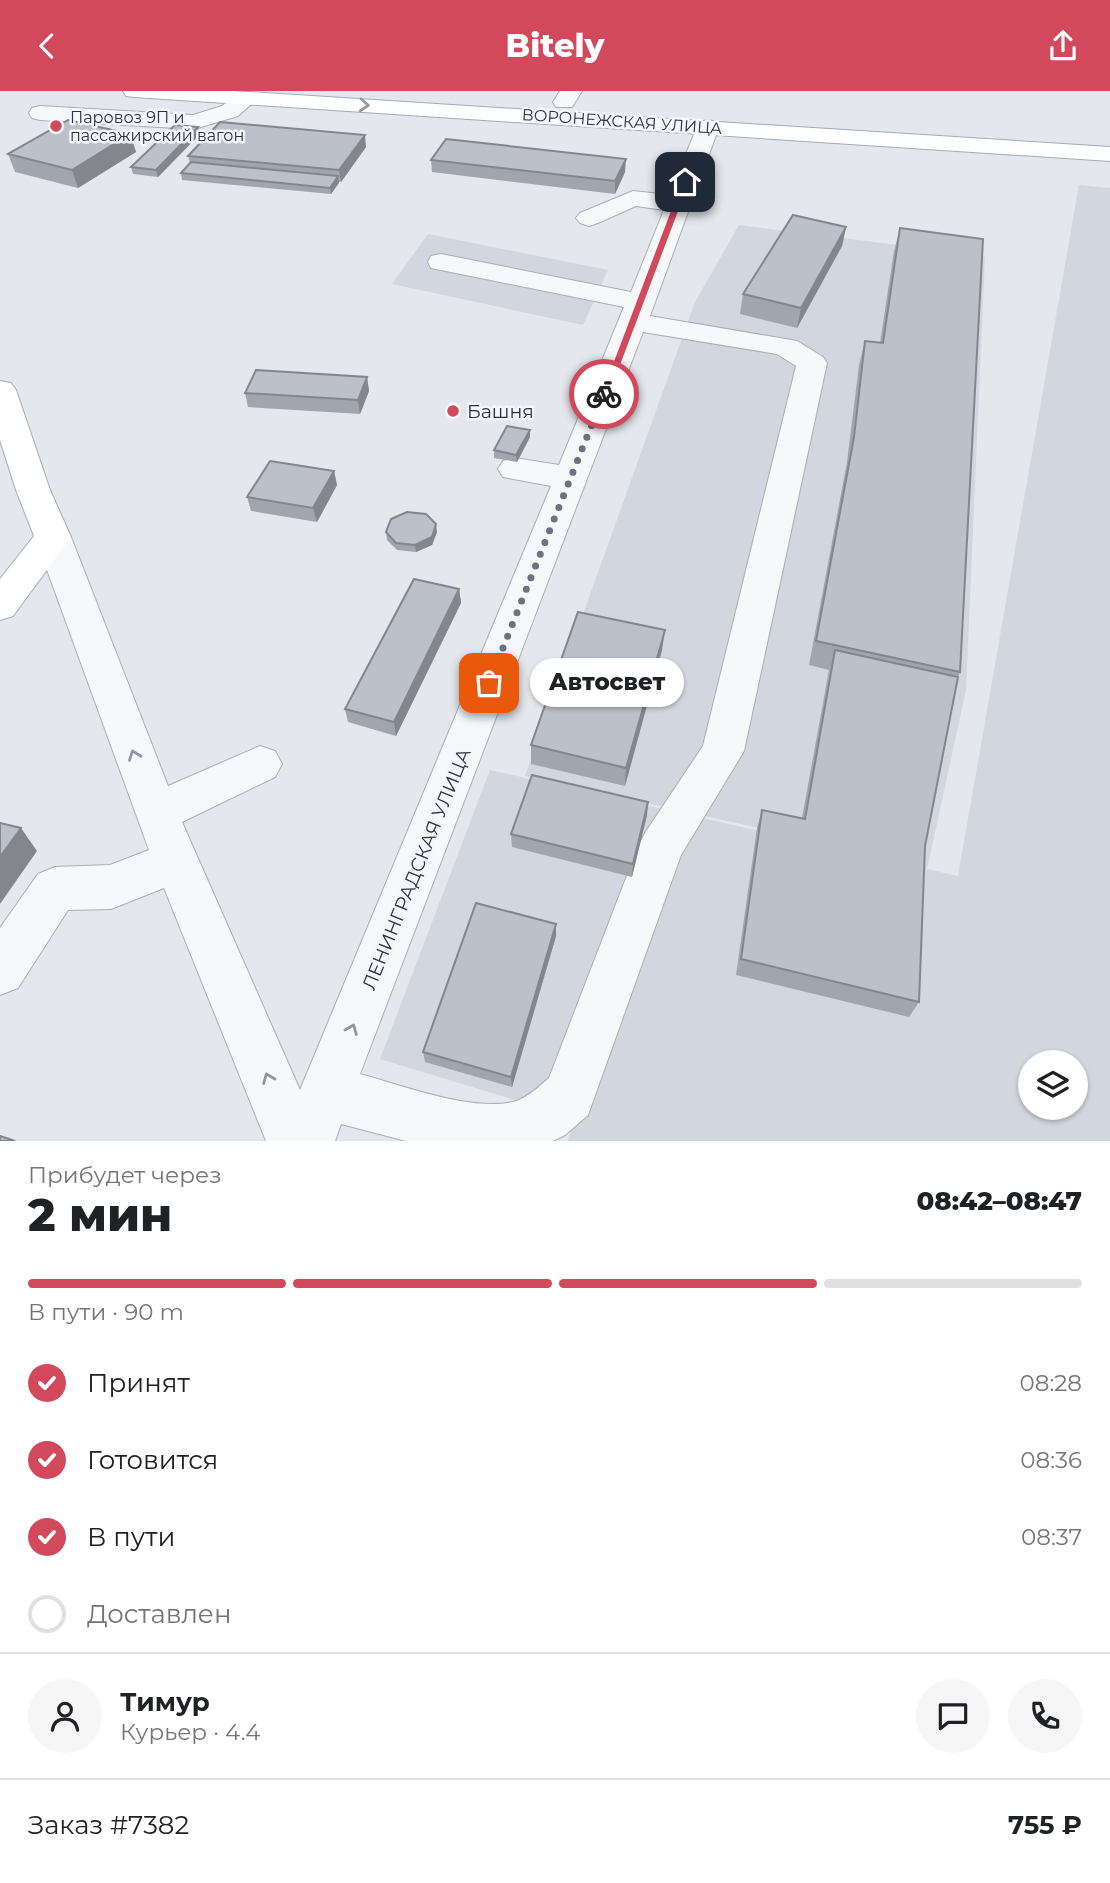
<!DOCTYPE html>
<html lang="ru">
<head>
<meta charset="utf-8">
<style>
	:root { --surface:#fff; --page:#f6f6f6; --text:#202124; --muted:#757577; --line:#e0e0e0; --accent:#d1495b }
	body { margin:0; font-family:Montserrat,sans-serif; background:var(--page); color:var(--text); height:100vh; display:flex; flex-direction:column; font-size:26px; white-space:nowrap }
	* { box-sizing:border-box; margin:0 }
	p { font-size:23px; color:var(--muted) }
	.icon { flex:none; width:38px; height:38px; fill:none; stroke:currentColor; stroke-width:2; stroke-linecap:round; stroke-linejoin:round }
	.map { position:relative; height:1050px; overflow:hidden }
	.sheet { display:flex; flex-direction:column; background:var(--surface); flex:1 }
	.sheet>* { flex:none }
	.fabs { position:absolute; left:1018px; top:959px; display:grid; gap:14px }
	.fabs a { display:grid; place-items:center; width:70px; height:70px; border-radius:50%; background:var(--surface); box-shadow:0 2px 5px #0004; font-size:35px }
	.pin { position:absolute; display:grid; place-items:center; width:60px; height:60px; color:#fff; margin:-30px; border-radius:14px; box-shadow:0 4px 10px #0006 }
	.courier { position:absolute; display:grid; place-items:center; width:70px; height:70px; margin:-35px; border:5px solid #d1495b; border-radius:50%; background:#fff; color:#222; box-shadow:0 2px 9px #0007 }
	.bubble { position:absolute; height:49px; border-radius:24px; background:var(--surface); box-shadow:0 2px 5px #0004; font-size:23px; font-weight:800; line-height:49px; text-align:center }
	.head em { font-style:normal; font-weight:800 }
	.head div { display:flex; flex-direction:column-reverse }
	.head { display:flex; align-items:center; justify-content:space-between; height:119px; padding:0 28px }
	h1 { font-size:46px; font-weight:800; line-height:52px }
	.bar { display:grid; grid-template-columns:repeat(4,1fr); gap:10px 7px; align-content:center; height:84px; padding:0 28px }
	.bar i { height:9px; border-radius:5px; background:var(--line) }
	.bar .selected { background:var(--accent) }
	.bar p { grid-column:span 4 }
	.line { display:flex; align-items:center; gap:18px; padding:0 28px; border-top:2px solid var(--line) }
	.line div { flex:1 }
	.round { display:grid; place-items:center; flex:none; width:74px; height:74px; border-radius:37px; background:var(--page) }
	ol { padding:0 28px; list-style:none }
	li { display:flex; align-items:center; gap:21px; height:77px }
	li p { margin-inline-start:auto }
	li .icon { padding:7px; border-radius:50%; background:var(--accent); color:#fff; stroke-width:4 }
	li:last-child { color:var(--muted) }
	li i { width:38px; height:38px; border:4px solid var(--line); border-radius:50% }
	header { display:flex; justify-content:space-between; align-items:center; height:91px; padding:0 28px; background:var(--accent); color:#fff; font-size:32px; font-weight:800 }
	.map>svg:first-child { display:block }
	.built { fill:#d2d6de; fill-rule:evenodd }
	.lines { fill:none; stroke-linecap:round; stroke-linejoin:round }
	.minor-casing { stroke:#a9aeb7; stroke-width:2 }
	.major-casing { stroke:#a3abb8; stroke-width:2 }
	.minor { fill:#f7f8fa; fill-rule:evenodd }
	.major { fill:#fff; fill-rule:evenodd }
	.wall { fill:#a1a5ae }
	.shaded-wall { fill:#83868d }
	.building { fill:#bbc0ca; stroke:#83868d; stroke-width:2 }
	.oneway { stroke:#959aa2 }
	.oneway2 { stroke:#9196a0 }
	.route { fill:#d1495b }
	.done { stroke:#6c737f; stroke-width:7; stroke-dasharray:0 12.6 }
	.poi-dot { fill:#d1495b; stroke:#f4f6f9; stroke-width:2.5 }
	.labels { text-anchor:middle; stroke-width:5; stroke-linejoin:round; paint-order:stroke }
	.far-poi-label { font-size:16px; fill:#2b3445; stroke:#f4f6f9; text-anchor:start }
	.far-street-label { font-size:16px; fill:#2b3445; stroke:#f4f6f9 }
	.poi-label { font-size:19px; fill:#2b3445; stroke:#f4f6f9; text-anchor:start }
	.street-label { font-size:19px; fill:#2b3445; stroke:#f4f6f9 }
</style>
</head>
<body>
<header><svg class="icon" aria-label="back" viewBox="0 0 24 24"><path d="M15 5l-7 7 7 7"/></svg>Bitely<svg class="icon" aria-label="share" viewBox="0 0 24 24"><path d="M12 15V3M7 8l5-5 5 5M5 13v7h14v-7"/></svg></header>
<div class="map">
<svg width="1110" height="1050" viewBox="0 0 1110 1050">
	<rect width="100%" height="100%" fill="#e4e7ec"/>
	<g class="built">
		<path d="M1079 94 1110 97V1050H568L574 1027 380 968 490 679 879 767 799 746 525 685 695 211 739 134 985 165 966 599 927 778 958 785ZM1031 971H1076V1017H1031Z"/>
		<polygon points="428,143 608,179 583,234 392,193"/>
	</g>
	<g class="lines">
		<defs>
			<g id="minor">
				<polygon points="560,0 582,0 572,16 556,16 553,11"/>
				<polygon points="247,1 255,2 258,7 238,25 194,38 40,29 32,27 29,22 32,17 40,15 193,24 222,15 239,2"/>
				<path d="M708 29 716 31 719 36 650 225 797 250 823 266 827 272 744 660 681 764 588 1024 565 1044 553 1050H406L341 1033 335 1050H266L164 797 111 818 68 819 18 897 0 904V837L38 783 55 776 110 774 149 759 35 446 40 437 53 434 66 437 71 446 168 695 260 655 275 660 282 673 275 686 182 731 300 999 551 395 503 386 498 378 503 370 515 367 559 374 624 216 441 179 431 177 428 171 431 165 441 163 631 201 664 119 636 115 598 132 589 135 580 132 576 127 580 122 633 100 669 104 697 36 700 31ZM643 241 777 263 796 275 703 655 645 742 638 756 549 987C540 995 530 1004 519 1009 480 1024 401 994 360 983Z"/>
			</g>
			<g id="major">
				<polygon points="123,0 234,0 1110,56 1110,70 134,6 126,5"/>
				<polygon points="0,290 11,292 16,299 50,399 71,446 13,525 0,529 0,488 34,445 16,399 0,349"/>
			</g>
		</defs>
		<use href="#minor" class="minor-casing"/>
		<use href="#major" class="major-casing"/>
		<use href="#minor" class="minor"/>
		<use href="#major" class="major"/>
	</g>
	<g class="wall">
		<polygon points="198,36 200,43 158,86 133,83 131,76"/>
		<polygon points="130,43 136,61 78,97 15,81 8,63"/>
		<polygon points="366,56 341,91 339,91 331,103 182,89 181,82 190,72 188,65"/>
		<polygon points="431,69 625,81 615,103 432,81"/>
		<polygon points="846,136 842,155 797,237 740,223 743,203"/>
		<polygon points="900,137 960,581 958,586 925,755 919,911 909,926 736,884 757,737 762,719 802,727 829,579 809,574 847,371 859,274 865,250 880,252 894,160"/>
		<polygon points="367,286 369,300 360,323 248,316 245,302"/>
		<polygon points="530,346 517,371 494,367 494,359"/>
		<polygon points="334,380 337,394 317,431 251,420 247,406"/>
		<polygon points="386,441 437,441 432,454 416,461 397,459 387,449"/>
		<polygon points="459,498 461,512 396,645 348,631 345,618"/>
		<polygon points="662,559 625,695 531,673 531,654"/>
		<polygon points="648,711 647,724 632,786 512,756 511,743"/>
		<polygon points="556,833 556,845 512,996 425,971 423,961"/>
	</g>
	<g class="shaded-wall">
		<polygon points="198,36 200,43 158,86 156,79"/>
		<polygon points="130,43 136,61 78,97 72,79"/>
		<polygon points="365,44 366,56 341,91 339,79"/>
		<polygon points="626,68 625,81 615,103 615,90"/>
		<polygon points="338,85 339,92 331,103 330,97"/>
		<polygon points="846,136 842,155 797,237 801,217"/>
		<polygon points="367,286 369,300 360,323 358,309"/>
		<polygon points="530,339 530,346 517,371 516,364"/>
		<polygon points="334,380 337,394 317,431 313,417"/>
		<polygon points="436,433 437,441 432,454 416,461 415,454"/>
		<polygon points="459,498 461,512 396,645 394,631"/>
		<polygon points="665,539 662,559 625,695 626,677"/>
		<polygon points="648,711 647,724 632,786 633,773"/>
		<polygon points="21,737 37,760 0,813 0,766"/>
		<polygon points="556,833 556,845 512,996 511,986"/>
	</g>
	<g class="building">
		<polygon points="68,29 130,43 72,79 8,63"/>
		<polygon points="220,31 365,44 339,79 188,65"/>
		<polygon points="175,34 198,36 156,79 131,76"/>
		<polygon points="446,48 626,68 615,90 431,69"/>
		<polygon points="191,71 338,85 330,97 181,82"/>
		<polygon points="793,124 846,136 801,217 743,203"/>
		<polygon points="900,137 983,148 960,581 816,550 854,346 865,250 883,252"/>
		<polygon points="256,279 367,286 358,309 245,302"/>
		<polygon points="507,335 530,339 516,364 494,359"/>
		<polygon points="270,370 334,380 313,417 247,406"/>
		<polygon points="407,421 426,423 436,433 432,446 415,454 396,452 386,441 391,428"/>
		<polygon points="414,488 459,498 394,631 345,618"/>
		<polygon points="578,521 665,539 626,677 531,654"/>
		<polygon points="835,559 958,586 925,755 919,911 741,868 762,719 805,728"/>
		<polygon points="532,684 648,711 633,773 511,743"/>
		<polygon points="0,732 21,737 0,766"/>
		<polygon points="476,812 556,833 511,986 423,961"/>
		<polygon points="0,1045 15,1050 0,1050"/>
	</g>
	<defs><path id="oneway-chevron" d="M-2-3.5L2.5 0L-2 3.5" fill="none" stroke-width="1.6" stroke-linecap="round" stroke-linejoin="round" transform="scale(1.75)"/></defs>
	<use class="oneway" href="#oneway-chevron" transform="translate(364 14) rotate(3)"/>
	<g class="oneway2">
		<use href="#oneway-chevron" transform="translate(134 664) rotate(-110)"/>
		<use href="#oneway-chevron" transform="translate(352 938) rotate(-68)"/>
		<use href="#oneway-chevron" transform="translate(268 987) rotate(-112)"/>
	</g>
	<polygon class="route" points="685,89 689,91 609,303 601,305 682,91"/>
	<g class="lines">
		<polyline class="done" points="489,592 604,303"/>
	</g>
	<g class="poi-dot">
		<circle cx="56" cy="35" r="7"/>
		<circle cx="453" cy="320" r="7"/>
	</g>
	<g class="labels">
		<g class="far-poi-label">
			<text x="70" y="32">Паровоз 9П и<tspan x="70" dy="18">пассажирский вагон</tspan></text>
		</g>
		<g class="far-street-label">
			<text transform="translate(622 30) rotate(4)" y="6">ВОРОНЕЖСКАЯ УЛИЦА</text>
		</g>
		<g class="poi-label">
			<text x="467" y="327">Башня</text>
		</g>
		<g class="street-label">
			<text transform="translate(416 778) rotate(-68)" y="7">ЛЕНИНГРАДСКАЯ УЛИЦА</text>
		</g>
	</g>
</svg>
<div class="fabs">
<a><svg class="icon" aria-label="layers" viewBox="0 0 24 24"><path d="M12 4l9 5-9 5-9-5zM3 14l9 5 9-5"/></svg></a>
</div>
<div class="pin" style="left:489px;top:592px;background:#ea580c"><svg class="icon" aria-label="bag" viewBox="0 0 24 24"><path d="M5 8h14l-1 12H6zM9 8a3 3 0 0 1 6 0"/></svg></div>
<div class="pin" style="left:685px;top:91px;background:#1f2937"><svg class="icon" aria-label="home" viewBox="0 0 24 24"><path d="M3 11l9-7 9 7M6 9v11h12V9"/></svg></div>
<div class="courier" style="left:604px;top:303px"><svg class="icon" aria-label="bike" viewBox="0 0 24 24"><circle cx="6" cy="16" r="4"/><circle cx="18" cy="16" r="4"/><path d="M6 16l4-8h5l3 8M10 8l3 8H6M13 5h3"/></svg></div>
<div class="bubble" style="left:530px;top:567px;width:154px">Автосвет</div>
</div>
<section class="sheet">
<div class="head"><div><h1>2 мин</h1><p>Прибудет через</p></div><em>08:42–08:47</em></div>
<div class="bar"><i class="selected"></i><i class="selected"></i><i class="selected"></i><i></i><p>В пути · 90 m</p></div>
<ol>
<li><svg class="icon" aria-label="check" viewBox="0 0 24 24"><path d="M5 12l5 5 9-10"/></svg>Принят<p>08:28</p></li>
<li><svg class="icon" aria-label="check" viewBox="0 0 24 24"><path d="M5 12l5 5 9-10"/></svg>Готовится<p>08:36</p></li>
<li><svg class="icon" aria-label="check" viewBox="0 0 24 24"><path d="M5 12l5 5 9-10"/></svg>В пути<p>08:37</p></li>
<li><i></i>Доставлен</li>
</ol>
<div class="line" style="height:126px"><a class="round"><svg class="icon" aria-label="person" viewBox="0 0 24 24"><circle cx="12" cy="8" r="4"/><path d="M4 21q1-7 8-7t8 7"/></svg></a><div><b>Тимур</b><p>Курьер · 4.4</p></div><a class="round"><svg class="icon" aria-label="chat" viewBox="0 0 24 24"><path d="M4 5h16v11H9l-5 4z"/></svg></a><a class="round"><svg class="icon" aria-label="phone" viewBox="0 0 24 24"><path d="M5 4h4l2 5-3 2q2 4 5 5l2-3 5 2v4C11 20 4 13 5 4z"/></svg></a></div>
<div class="line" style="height:91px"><div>Заказ #7382</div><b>755 ₽</b></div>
</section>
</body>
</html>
